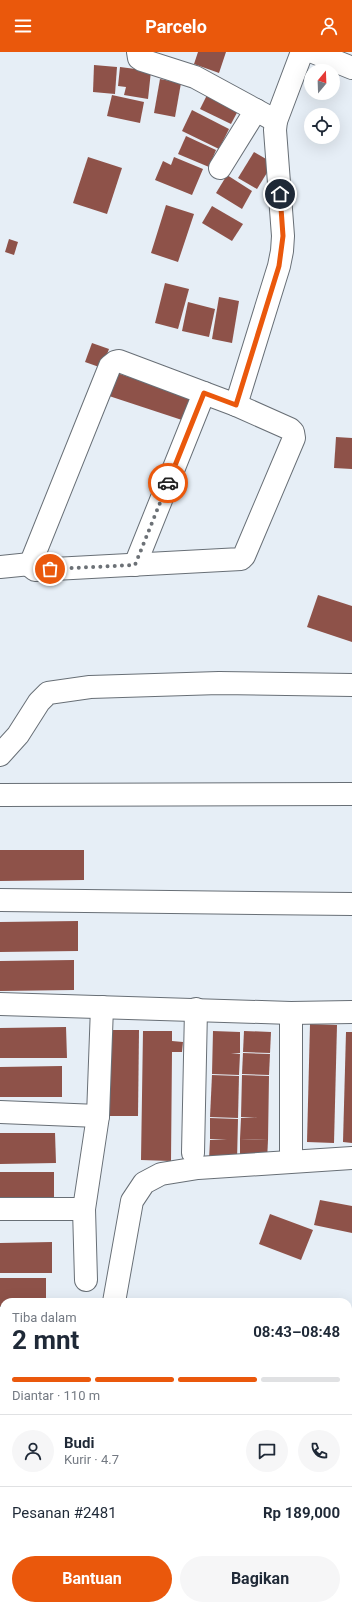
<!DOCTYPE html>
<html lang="id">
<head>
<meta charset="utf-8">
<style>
	:root { --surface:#fff; --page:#f6f6f7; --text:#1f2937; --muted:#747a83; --line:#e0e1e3; --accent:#ea580c }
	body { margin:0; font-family:Roboto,sans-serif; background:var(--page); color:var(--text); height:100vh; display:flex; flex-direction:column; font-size:15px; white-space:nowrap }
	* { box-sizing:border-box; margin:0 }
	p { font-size:13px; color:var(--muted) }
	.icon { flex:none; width:22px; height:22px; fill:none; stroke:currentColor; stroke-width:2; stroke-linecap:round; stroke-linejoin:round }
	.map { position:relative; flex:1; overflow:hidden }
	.drawer { position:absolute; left:0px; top:1246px; width:352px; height:312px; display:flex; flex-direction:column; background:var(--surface); border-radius:12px 12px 0 0; box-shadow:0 4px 16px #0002 }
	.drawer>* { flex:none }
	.needle { width:26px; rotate:19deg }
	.fabs { position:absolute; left:304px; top:12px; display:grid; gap:8px }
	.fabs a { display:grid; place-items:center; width:36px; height:36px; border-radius:50%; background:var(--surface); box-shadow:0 4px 16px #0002; font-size:20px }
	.pin { position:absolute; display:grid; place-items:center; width:34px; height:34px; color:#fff; margin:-17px; border:2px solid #fff; border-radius:50%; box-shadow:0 1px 4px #0007 }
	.courier { position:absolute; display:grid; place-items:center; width:40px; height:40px; margin:-20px; border:3px solid #ea580c; border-radius:50%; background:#fff; color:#222; box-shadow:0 1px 5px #0007 }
	.overview em { font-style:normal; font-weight:700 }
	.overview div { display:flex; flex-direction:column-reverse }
	.overview { display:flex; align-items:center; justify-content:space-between; height:68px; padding:0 12px }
	h1 { font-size:26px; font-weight:700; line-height:30px }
	.bar { display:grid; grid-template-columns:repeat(4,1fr); gap:6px 4px; align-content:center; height:48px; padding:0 12px }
	.bar i { height:5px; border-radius:3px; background:var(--line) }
	.bar .current { background:var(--accent) }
	.bar p { grid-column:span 4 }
	.line { display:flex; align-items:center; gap:10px; padding:0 12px; border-top:1px solid var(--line) }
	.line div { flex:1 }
	.round { display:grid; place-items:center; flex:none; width:42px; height:42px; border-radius:21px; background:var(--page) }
	.action { display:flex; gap:8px; margin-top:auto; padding:8px 12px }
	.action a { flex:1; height:46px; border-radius:24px; background:var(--accent); color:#fff; font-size:16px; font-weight:700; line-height:46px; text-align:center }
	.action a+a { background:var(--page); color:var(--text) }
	header { display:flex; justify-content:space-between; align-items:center; height:52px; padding:0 12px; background:var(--accent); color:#fff; font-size:18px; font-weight:700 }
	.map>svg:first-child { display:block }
	.building { fill:#8e5249 }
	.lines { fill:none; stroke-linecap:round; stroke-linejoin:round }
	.street-casing { stroke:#686f76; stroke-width:24 }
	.street { stroke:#fff; stroke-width:22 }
	.done { stroke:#6c7176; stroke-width:4; stroke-dasharray:0 7.2 }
	.route { stroke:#ea580c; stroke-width:5 }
</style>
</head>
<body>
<header><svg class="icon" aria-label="menu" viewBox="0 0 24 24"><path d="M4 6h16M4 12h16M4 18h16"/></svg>Parcelo<svg class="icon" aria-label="person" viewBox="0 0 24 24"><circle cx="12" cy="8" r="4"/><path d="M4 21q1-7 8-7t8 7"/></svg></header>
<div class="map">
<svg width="352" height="1558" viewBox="0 0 352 1558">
	<rect width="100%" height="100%" fill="#e6eef6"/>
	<g class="building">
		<polygon points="198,0 226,0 219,21 194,12"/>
		<polygon points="94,13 117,15 115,42 93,40"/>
		<polygon points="120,15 151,19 148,47 124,43 126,35 118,34"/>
		<polygon points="160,27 181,31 175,65 154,61"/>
		<polygon points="209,39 240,55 231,72 200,57"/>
		<polygon points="112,43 144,50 140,71 107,64"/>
		<polygon points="192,58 229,77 219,97 182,79"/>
		<polygon points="186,84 216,98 209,115 178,102"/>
		<polygon points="254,100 273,111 257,137 238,126"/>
		<polygon points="88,105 122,116 107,162 73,151"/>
		<polygon points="174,105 203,117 192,143 155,128 163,109 171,113"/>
		<polygon points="227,123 252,139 242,157 216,141"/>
		<polygon points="166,153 194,162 178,210 151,201"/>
		<polygon points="212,154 243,172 232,189 202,171"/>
		<polygon points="9,187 18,190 14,203 5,200"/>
		<polygon points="165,231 189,237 178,277 155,271"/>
		<polygon points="219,245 239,249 232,291 212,287"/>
		<polygon points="188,250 215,257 209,285 182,279"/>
		<polygon points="92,291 109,297 102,316 85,310"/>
		<polygon points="111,319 195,347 188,370 103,342"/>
		<polygon points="336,385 352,386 352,417 334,416"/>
		<polygon points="318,543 352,554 352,590 307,575"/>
		<polygon points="0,798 84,798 84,828 0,829"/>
		<polygon points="78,869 78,899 0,900 0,870"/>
		<polygon points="74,908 74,938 0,939 0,909"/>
		<polygon points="310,972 337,973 334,1091 307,1090"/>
		<polygon points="66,975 67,1006 0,1006 0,976"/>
		<polygon points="109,978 139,978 138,1064 108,1064"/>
		<polygon points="143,979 172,979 172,989 183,990 182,1000 172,1000 171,1109 141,1108"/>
		<polygon points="213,979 240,980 240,1001 231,1002 240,1002 239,1023 212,1022"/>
		<polygon points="244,979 271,980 270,1001 243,1000"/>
		<polygon points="346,980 352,980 352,1091 343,1090"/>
		<polygon points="243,1001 270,1002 269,1023 242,1022"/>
		<polygon points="62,1014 62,1045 0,1045 0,1015"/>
		<polygon points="212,1023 239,1024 238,1066 210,1065"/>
		<polygon points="242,1023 269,1024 268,1088 240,1087 241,1066 258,1066 241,1065"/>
		<polygon points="210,1066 238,1067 237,1109 209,1108 210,1088 227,1088 210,1087"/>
		<polygon points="0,1081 55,1081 56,1111 0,1112"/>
		<polygon points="240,1087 268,1088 267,1109 240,1108"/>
		<rect x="0" y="1120" width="54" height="30"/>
		<polygon points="320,1148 352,1154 352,1181 314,1173"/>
		<polygon points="270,1162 313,1178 301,1208 259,1192"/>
		<polygon points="52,1190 52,1221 0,1221 0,1191"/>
		<polygon points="0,1226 46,1226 46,1250 4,1250 4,1257 0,1257"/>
	</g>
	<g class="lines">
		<defs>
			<g id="street">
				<polyline points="138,0 139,6 142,8 195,25 276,69"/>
				<polyline points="313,0 352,16"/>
				<polyline points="220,116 256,58"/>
				<polygon points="119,309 236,353 290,377 293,380 294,386 244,504 241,507 35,518 30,514 32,508 110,314 115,310"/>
				<polyline points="236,353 279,214 282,199 283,184 275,78 276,69 302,0"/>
				<polyline points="135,513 204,341"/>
				<polyline points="0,515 30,512"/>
				<polyline points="0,703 18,683 39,650 48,641 90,635 219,631 352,633"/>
				<polyline points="0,743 352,742"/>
				<polyline points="0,848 352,852"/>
				<polyline points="0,952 291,961 352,960"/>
				<polyline points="0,1060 98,1064"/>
				<polyline points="291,1099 291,961"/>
				<polyline points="193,1101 196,957"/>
				<polyline points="0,1157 84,1157"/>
				<polyline points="86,1228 84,1157 98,1064 102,955"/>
				<polyline points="114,1250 132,1149 144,1131 161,1122 198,1116 352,1106"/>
				<polyline points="0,1266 4,1266"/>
				<polyline points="0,1374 4,1374"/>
				<polyline points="94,1554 114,1558"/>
				<polyline points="18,1558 18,1554"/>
				<polyline points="212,1558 212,1554"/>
			</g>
		</defs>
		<use href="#street" class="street-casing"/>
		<use href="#street" class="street"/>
	</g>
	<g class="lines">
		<polyline class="done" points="50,517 135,513 168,431"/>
		<polyline class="route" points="168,431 204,341 236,353 279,214 283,184 280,142"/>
	</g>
</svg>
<div class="fabs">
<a><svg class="needle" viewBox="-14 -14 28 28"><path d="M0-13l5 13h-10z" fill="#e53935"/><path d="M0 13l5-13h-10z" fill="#747a83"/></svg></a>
<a><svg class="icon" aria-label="locate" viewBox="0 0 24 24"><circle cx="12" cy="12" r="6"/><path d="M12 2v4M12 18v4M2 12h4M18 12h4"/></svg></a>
</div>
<div class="pin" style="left:50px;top:517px;background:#ea580c"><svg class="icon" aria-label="bag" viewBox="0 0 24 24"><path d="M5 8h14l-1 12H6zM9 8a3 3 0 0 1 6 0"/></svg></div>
<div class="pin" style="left:280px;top:142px;background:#1f2937"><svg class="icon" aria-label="home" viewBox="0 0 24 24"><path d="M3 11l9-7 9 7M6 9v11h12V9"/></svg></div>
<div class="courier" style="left:168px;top:431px"><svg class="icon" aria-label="car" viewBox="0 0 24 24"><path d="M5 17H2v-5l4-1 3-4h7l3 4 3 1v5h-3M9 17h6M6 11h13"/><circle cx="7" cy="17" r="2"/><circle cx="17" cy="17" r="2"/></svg></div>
<section class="drawer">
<div class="overview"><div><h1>2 mnt</h1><p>Tiba dalam</p></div><em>08:43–08:48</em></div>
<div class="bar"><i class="current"></i><i class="current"></i><i class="current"></i><i></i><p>Diantar · 110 m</p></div>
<div class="line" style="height:72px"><a class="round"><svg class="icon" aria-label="person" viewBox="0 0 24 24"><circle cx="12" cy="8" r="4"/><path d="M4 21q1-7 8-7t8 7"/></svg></a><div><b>Budi</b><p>Kurir · 4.7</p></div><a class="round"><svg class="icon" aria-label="chat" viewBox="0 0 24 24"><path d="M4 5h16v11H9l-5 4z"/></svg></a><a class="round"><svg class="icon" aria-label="phone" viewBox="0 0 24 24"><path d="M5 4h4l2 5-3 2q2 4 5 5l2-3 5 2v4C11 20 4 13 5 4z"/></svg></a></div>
<div class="line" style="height:52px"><div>Pesanan #2481</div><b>Rp 189,000</b></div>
<div class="action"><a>Bantuan</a><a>Bagikan</a></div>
</section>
</div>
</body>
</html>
